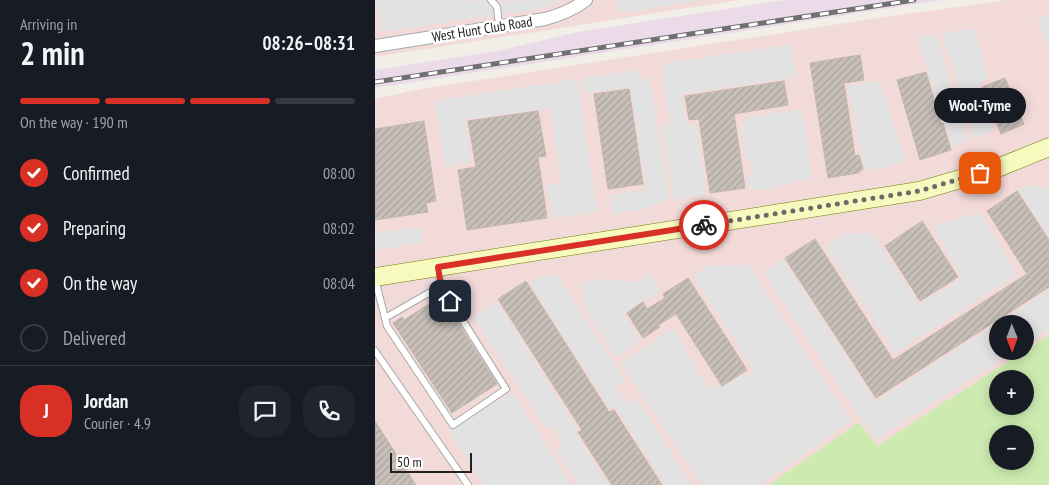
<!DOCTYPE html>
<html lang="en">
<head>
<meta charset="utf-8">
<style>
	:root { --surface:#171b24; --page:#20242c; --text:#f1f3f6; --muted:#9ea1a6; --line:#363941; --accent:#d93025 }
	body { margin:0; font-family:"PT Sans Narrow",sans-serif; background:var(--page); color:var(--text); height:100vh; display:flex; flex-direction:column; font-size:19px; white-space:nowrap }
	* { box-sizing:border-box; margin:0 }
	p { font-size:16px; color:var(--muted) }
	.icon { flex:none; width:28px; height:28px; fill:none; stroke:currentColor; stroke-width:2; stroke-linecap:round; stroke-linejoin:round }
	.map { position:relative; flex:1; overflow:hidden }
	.panel { display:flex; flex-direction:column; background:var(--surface); width:375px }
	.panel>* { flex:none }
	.needle { width:32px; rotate:179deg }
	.buttons { position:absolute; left:614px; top:315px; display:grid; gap:10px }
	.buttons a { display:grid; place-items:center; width:45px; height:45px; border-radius:50%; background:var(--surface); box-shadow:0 2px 12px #0003; font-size:25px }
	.scale { position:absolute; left:15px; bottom:12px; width:82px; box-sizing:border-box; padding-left:5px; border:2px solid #222; border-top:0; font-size:14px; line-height:18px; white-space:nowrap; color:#222; -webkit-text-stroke:4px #fff; paint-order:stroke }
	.pin { position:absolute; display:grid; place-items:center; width:42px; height:42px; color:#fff; margin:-21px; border-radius:10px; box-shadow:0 2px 8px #0006 }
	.courier { position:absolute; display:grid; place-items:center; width:50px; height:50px; margin:-25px; border:4px solid #d93025; border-radius:50%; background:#fff; color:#222; box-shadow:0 1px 6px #0007 }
	.bubble { position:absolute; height:35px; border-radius:18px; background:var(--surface); box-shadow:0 2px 12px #0003; font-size:16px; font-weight:700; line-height:35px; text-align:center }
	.headline em { font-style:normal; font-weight:700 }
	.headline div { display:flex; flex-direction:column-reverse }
	.headline { display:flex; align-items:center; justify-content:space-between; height:85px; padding:0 20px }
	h1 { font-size:32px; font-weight:700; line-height:38px }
	.bar { display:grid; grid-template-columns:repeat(4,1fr); gap:8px 5px; align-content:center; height:60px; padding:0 20px }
	.bar i { height:6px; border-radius:4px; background:var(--line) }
	.bar .current { background:var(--accent) }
	.bar p { grid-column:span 4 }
	.line { display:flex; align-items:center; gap:12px; padding:0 20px; border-top:1px solid var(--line) }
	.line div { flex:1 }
	.round { display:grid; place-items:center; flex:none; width:52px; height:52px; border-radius:20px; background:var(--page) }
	ol { padding:0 20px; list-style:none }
	li { display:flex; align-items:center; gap:15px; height:55px }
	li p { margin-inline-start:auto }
	li .icon { padding:5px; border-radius:50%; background:var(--accent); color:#fff; stroke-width:4 }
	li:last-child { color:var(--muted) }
	li i { width:28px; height:28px; border:2px solid var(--line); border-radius:50% }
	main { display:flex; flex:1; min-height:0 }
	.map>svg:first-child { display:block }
	.commercial { fill:#f2dad9 }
	.railway { fill:#ebdbe8 }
	.grass { fill:#cdebb0; fill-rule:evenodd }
	.parking { fill:#e2e2e2 }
	.building { fill:url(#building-hatch); stroke:#c4b6ab }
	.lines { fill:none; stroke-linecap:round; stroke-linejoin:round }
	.lane-casing { stroke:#a9a9a9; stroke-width:8 }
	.street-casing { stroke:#a9a9a9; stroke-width:14 }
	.secondary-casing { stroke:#707d05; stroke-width:19 }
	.lane { stroke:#fff; stroke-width:6 }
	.street { stroke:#fff; stroke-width:12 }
	.secondary { stroke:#f7fabf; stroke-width:18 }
	.rail-casing { stroke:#707070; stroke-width:5 }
	.rail { stroke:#fff; stroke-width:3; stroke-dasharray:9; stroke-linecap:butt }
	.done { stroke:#6b6a68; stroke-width:5; stroke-dasharray:0 9 }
	.route { stroke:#d93025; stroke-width:6 }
	.labels { text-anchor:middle; stroke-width:5; stroke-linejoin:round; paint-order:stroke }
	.street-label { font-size:14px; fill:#222; stroke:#fff }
</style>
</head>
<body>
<main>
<section class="panel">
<div class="headline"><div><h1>2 min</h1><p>Arriving in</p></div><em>08:26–08:31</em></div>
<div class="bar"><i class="current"></i><i class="current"></i><i class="current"></i><i></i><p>On the way · 190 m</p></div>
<ol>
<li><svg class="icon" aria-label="check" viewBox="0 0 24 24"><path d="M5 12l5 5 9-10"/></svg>Confirmed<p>08:00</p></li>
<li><svg class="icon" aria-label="check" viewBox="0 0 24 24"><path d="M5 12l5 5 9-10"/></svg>Preparing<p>08:02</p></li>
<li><svg class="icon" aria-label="check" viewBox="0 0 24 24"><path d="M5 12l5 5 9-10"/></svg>On the way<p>08:04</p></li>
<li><i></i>Delivered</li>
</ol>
<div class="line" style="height:90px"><b class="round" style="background:var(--accent);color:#fff">J</b><div><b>Jordan</b><p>Courier · 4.9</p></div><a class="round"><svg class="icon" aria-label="chat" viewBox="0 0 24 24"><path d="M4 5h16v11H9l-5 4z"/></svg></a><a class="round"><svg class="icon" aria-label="phone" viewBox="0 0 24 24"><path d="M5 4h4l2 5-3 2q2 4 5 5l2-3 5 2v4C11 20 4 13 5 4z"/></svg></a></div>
</section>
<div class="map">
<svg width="674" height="485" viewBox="0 0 674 485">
	<defs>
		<pattern id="building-hatch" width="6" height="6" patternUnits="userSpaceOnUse" patternTransform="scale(1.25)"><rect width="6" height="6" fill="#c7bfb8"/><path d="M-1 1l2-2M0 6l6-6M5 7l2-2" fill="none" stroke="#aba49e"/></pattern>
	</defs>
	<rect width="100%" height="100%" fill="#f2efe9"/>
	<g class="commercial">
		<polygon points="0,0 364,0 0,57"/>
		<polygon points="631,0 674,0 674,335 650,350 650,324 622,324 622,351 649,351 502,446 484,423 394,485 0,485 0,99 46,89 496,19"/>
	</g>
	<polygon class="railway" points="409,0 568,0 0,88 0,70 122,51 203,32"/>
	<path class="grass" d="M674 335V485H394L484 422 502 446ZM622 379H650V406H622ZM622 434H650V461H622Z"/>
	<g class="parking">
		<polygon points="1,0 132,1 187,0 171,8 6,32"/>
		<polygon points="242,0 328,0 245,13"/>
		<polygon points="674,15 674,47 662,20"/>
		<polygon points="600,29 613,79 603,83 618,131 599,138 567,33"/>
		<polygon points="562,35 593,140 577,147 542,37"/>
		<polygon points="417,44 421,77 307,94 311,124 321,125 331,194 299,200 287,126 295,122 287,64"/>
		<polygon points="263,70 266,79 275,79 294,199 273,208 237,214 235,195 271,190 256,87 209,93 207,78"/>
		<polygon points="202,79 222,211 179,219 171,185 186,184 176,109 91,119 95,162 70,168 60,101"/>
		<polygon points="505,81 530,161 510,168 491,170 486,151 473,86"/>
		<polygon points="427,109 437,178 394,188 375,191 372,175 378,173 375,158 370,158 366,127 372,117"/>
		<polygon points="652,185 671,189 674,188 674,238 644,190"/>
		<polygon points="605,213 642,275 520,353 451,247 471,233 497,234 544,305 588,278 557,226"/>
		<polygon points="45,227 47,243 0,250 0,233"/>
		<polygon points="408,260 500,402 674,290 674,329 650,345 650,324 622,324 622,351 639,351 500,440 389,273"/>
		<polygon points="374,265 436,362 477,421 385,485 327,485 246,364 298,328 333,389 380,372 318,276 332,266"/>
		<polygon points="182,275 250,381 241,387 252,404 262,398 317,485 290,485 241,407 235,409 155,283 159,279"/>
		<polygon points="275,275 286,291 248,313 265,341 241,358 212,313 206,283 231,279 258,283"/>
		<polygon points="121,301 202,429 201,435 233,485 204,485 181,450 188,444 178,427 171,429 98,317"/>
		<polygon points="137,392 197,485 109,485 74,430"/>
	</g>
	<g class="building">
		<polygon points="485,55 489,80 469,83 480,156 484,155 488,169 483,173 453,178 435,63"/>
		<polygon points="551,72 566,123 568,123 576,150 545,160 522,80"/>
		<polygon points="630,78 649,124 626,134 607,87"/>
		<polygon points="409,81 413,105 359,114 370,188 335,193 324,119 314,120 310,96"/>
		<polygon points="254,89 268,184 233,189 219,94"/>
		<polygon points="163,111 171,156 163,157 172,218 92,230 83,170 101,167 93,121"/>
		<polygon points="49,121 61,201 51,203 53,212 0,220 0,129"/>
		<polygon points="642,191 674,240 674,287 501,398 410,258 440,239 518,360 652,274 612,211"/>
		<polygon points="547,221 583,277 545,301 510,246"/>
		<polygon points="313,278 372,370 347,386 301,314 283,325 285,327 268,338 252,313 268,302 272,309 290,298 288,294"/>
		<polygon points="151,281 234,412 239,410 287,485 237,485 203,432 207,430 123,299"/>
		<polygon points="66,296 122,384 77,413 18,323 27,317 29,320"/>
		<polygon points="0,421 41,485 0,485"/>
	</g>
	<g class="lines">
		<defs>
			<g id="lane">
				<polyline points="116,0 122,7 124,26"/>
				<polyline points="0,279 12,326 78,425 131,389 66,286 63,269"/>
				<polyline points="10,318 66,286"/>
				<polyline points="0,351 93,485"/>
			</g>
			<path id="street" d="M0 46 170 19C185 15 198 10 211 0"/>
			<polyline id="secondary" points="0,277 544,191 620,169 674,147"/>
		</defs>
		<use href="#lane" class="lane-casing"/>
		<use href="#street" class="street-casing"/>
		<use href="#secondary" class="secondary-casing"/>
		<use href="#lane" class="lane"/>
		<use href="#street" class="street"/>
		<use href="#secondary" class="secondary"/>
		<defs>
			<polyline id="rail" points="0,82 539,0"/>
		</defs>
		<use href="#rail" class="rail-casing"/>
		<use href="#rail" class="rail"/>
	</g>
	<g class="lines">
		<polyline class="done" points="329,225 544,191 605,173"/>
		<polyline class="route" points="75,301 66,286 63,267 329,225"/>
	</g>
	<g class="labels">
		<g class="street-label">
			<text transform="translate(107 29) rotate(-9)" y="5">West Hunt Club Road</text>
		</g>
	</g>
</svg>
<div class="buttons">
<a><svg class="needle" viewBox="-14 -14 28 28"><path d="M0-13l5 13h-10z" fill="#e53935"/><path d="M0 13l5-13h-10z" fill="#9ea1a6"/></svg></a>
<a>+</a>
<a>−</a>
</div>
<div class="scale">50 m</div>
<div class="pin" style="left:605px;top:173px;background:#ea580c"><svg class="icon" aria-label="bag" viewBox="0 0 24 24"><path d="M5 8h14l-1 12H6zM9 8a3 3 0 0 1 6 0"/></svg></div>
<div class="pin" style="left:75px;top:301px;background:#1f2937"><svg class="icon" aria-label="home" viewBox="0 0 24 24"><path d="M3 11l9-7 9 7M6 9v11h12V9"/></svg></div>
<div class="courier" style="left:329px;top:225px"><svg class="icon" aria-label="bike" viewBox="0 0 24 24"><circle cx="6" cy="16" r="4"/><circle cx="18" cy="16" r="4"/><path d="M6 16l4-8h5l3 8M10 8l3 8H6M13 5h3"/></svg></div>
<div class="bubble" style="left:559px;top:88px;width:92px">Wool-Tyme</div>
</div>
</main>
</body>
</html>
